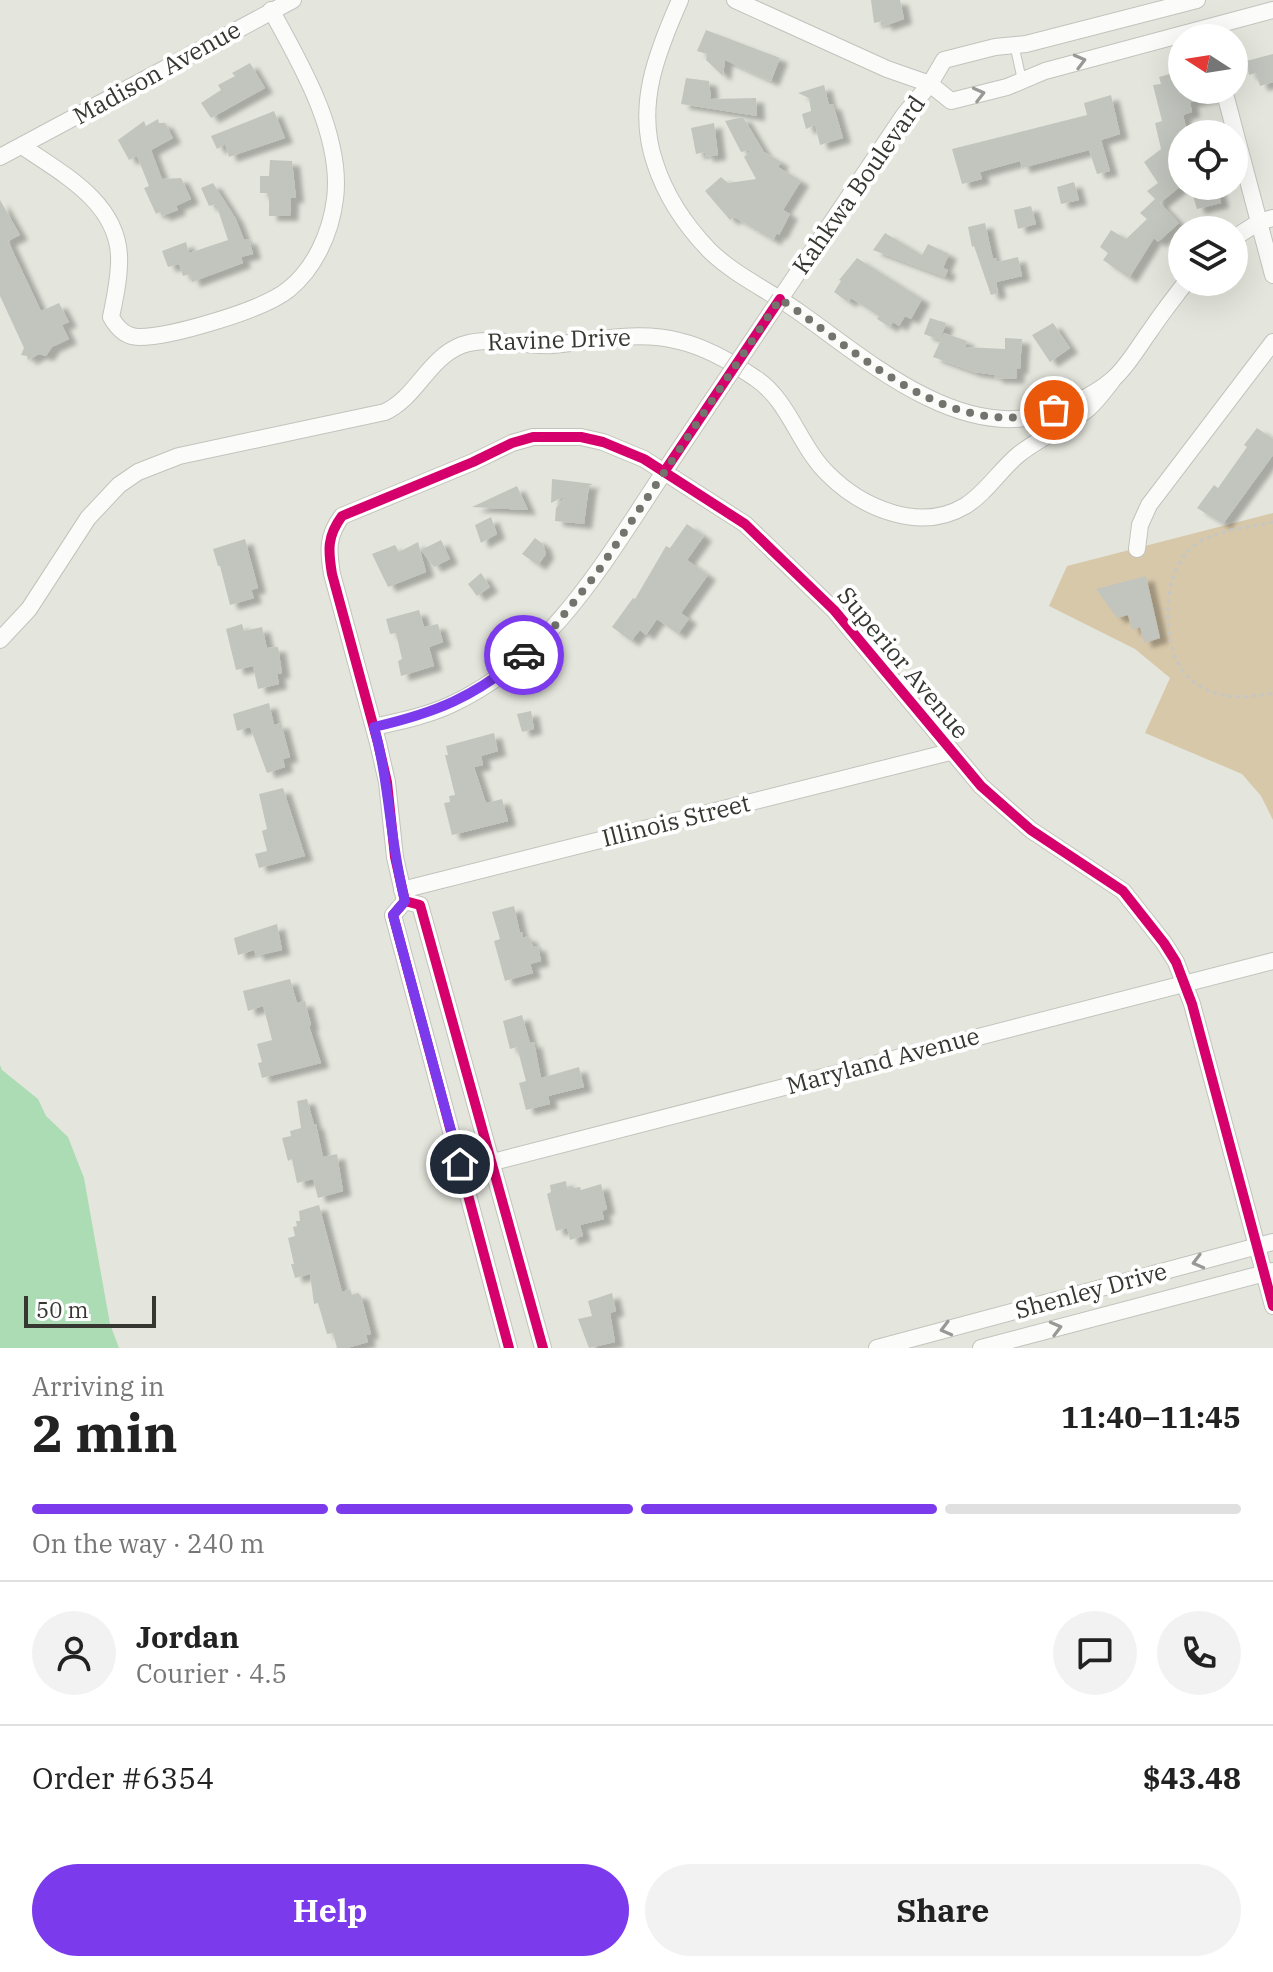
<!DOCTYPE html>
<html lang="en">
<head>
<meta charset="utf-8">
<style>
	:root { --surface:#fff; --page:#f2f2f2; --text:#222; --muted:#767676; --line:#e0e0e0; --accent:#7c3aed }
	body { margin:0; font-family:"IBM Plex Serif",serif; background:var(--page); color:var(--text); height:100vh; display:flex; flex-direction:column; font-size:30px; white-space:nowrap }
	* { box-sizing:border-box; margin:0 }
	p { font-size:26px; color:var(--muted) }
	.icon { flex:none; width:44px; height:44px; fill:none; stroke:currentColor; stroke-width:2; stroke-linecap:round; stroke-linejoin:round }
	.map { position:relative; height:1348px; overflow:hidden }
	.sheet { display:flex; flex-direction:column; background:var(--surface); flex:1 }
	.sheet>* { flex:none }
	.needle { width:52px; rotate:282deg }
	.tools { position:absolute; left:1168px; top:24px; display:grid; gap:16px }
	.tools a { display:grid; place-items:center; width:80px; height:80px; border-radius:50%; background:var(--surface); box-shadow:0 8px 32px #0002; font-size:40px }
	.scale { position:absolute; left:24px; bottom:20px; width:132px; box-sizing:border-box; padding-left:8px; border:4px solid #363730; border-top:0; font-size:22px; line-height:28px; white-space:nowrap; color:#363730; -webkit-text-stroke:6px #fff; paint-order:stroke }
	.pin { position:absolute; display:grid; place-items:center; width:68px; height:68px; color:#fff; margin:-34px; border:4px solid #fff; border-radius:50%; box-shadow:0 2px 8px #0007 }
	.courier { position:absolute; display:grid; place-items:center; width:80px; height:80px; margin:-40px; border:6px solid #7c3aed; border-radius:50%; background:#fff; color:#222; box-shadow:0 2px 10px #0007 }
	.head em { font-style:normal; font-weight:700 }
	.head div { display:flex; flex-direction:column-reverse }
	.head { display:flex; align-items:center; justify-content:space-between; height:136px; padding:0 32px }
	h1 { font-size:52px; font-weight:700; line-height:60px }
	.bar { display:grid; grid-template-columns:repeat(4,1fr); gap:12px 8px; align-content:center; height:96px; padding:0 32px }
	.bar i { height:10px; border-radius:6px; background:var(--line) }
	.bar .active { background:var(--accent) }
	.bar p { grid-column:span 4 }
	.line { display:flex; align-items:center; gap:20px; padding:0 32px; border-top:2px solid var(--line) }
	.line div { flex:1 }
	.round { display:grid; place-items:center; flex:none; width:84px; height:84px; border-radius:42px; background:var(--page) }
	.cta { display:flex; gap:16px; margin-top:auto; padding:16px 32px }
	.cta a { flex:1; height:92px; border-radius:48px; background:var(--accent); color:#fff; font-size:32px; font-weight:700; line-height:92px; text-align:center }
	.cta a+a { background:var(--page); color:var(--text) }
	.map>svg:first-child { display:block }
	.green { fill:#d8c8aa }
	.water { fill:#abdcb4 }
	.building { fill:#c2c5be; filter:url(#shadow) }
	.lines { fill:none; stroke-linecap:round; stroke-linejoin:round }
	.service-casing { stroke:#c2c3bc; stroke-width:10 }
	.minor-casing { stroke:#c2c3bc; stroke-width:18 }
	.path { stroke:#c6c6c2; stroke-width:3; stroke-dasharray:4 4; stroke-linecap:butt }
	.service { stroke:#fbfbfa; stroke-width:8 }
	.minor { stroke:#fbfbfa; stroke-width:16 }
	.minor-bridge-casing { stroke:#c2c3bc; stroke-width:18; stroke-linecap:butt }
	.minor-bridge { stroke:#fbfbfa; stroke-width:16 }
	.cycleway-casing { stroke:#fff; stroke-width:15 }
	.cycleway { stroke:#d6006c; stroke-width:10 }
	.oneway { stroke:#989995 }
	.done { stroke:#73746d; stroke-width:8; stroke-dasharray:0 14.4 }
	.route { stroke:#7c3aed; stroke-width:10 }
	.labels { text-anchor:middle; stroke-width:8; stroke-linejoin:round; paint-order:stroke }
	.street-label { font-size:24px; fill:#363730; stroke:#fff }
</style>
</head>
<body>
<div class="map">
<svg width="1273" height="1348" viewBox="0 0 1273 1348">
	<defs>
		<filter id="shadow"><feDropShadow dx="8" dy="5" stdDeviation="2" flood-color="#0004"/></filter>
	</defs>
	<rect width="100%" height="100%" fill="#e4e6dd"/>
	<polygon class="green" points="1273,513 1273,820 1261,796 1242,774 1145,733 1170,678 1135,649 1049,606 1067,566"/>
	<polygon class="water" points="0,1065 2,1070 38,1099 46,1116 68,1137 84,1178 110,1324 119,1348 0,1348"/>
	<g class="building">
		<polygon points="871,0 900,0 904,19 884,26 883,21 874,23"/>
		<polygon points="706,30 780,58 771,81 725,60 723,76 706,60 707,54 697,51"/>
		<polygon points="1273,54 1273,82 1260,86 1256,73 1249,75 1246,61"/>
		<polygon points="250,63 265,88 211,118 201,103 221,90 218,85 235,76 232,73"/>
		<polygon points="1180,71 1182,90 1213,90 1215,97 1190,102 1192,112 1183,115 1187,131 1182,132 1182,185 1160,203 1179,223 1158,242 1154,238 1129,278 1103,260 1108,253 1100,247 1111,230 1126,239 1147,219 1140,213 1155,199 1147,191 1158,183 1144,162 1161,149 1155,123 1162,121 1153,85 1161,84 1159,77"/>
		<polygon points="686,78 709,81 711,99 756,98 757,116 681,104"/>
		<polygon points="824,85 829,105 833,104 843,138 820,145 815,125 806,129 802,114 811,111 809,98 798,93"/>
		<polygon points="1111,95 1120,134 1101,140 1110,171 1097,174 1089,150 1022,168 1020,161 980,172 982,179 962,184 952,149 1087,115 1084,103"/>
		<polygon points="274,111 285,138 229,157 225,144 217,149 211,136"/>
		<polygon points="743,117 764,152 781,162 778,167 801,181 783,210 790,214 779,235 777,233 773,240 734,217 730,220 705,191 721,177 728,183 756,179 744,157 751,150 741,152 725,121"/>
		<polygon points="158,119 159,123 165,123 173,138 151,150 162,179 181,178 191,199 176,206 178,210 162,216 160,212 156,214 144,188 149,186 137,156 129,160 118,140 144,121 146,126"/>
		<polygon points="714,123 718,155 705,157 705,152 696,154 691,128"/>
		<polygon points="270,160 292,161 296,198 291,198 290,216 269,216 269,193 260,193 260,176 269,176"/>
		<polygon points="1074,182 1079,200 1061,204 1057,187"/>
		<polygon points="213,183 236,219 244,240 249,239 253,254 241,257 243,263 192,282 190,274 183,276 179,264 168,267 162,251 186,242 189,253 228,240 216,204 209,206 201,188"/>
		<polygon points="1190,186 1217,186 1221,203 1197,209"/>
		<polygon points="0,200 20,235 8,241 41,311 59,303 69,322 62,325 69,339 52,347 46,356 39,354 28,360 27,356 21,355 24,348 0,296"/>
		<polygon points="1031,206 1036,224 1018,229 1014,210"/>
		<polygon points="985,223 993,259 996,258 997,262 1018,257 1022,276 996,282 998,293 991,295 974,246 972,247 968,227"/>
		<polygon points="885,233 922,255 928,244 949,254 943,268 948,270 945,277 873,250"/>
		<polygon points="857,258 922,299 911,319 905,316 899,326 893,322 890,327 877,319 879,316 851,298 848,302 834,292 841,281 839,280"/>
		<polygon points="930,318 946,323 940,340 924,334"/>
		<polygon points="1053,323 1070,348 1050,362 1032,335"/>
		<polygon points="944,333 967,341 965,347 1005,349 1005,338 1022,339 1020,369 1017,369 1016,379 994,378 995,375 974,372 933,357"/>
		<polygon points="1257,428 1273,439 1273,455 1223,524 1197,508 1214,485 1218,488 1247,447 1244,445"/>
		<polygon points="552,479 593,484 589,486 584,524 555,521 556,508 565,496 551,503"/>
		<polygon points="517,486 528,510 472,507"/>
		<polygon points="491,517 497,534 481,543 475,525"/>
		<polygon points="687,524 704,536 687,560 708,575 681,613 689,619 678,634 657,619 646,635 640,630 631,641 612,627 633,598 635,599 666,546 670,548"/>
		<polygon points="535,538 543,544 546,554 538,565 522,554"/>
		<polygon points="245,539 258,588 251,590 254,598 230,605 220,566 218,566 213,549"/>
		<polygon points="441,540 450,559 434,567 421,550"/>
		<polygon points="418,542 426,572 388,587 372,554 395,545 399,552"/>
		<polygon points="481,573 490,587 477,596 468,584"/>
		<polygon points="1146,576 1160,638 1144,643 1140,627 1132,630 1128,615 1117,618 1096,589"/>
		<polygon points="419,610 424,627 438,624 443,642 429,647 434,666 401,676 398,661 402,659 396,633 390,634 386,619"/>
		<polygon points="242,624 244,631 262,627 267,648 278,647 282,673 277,674 279,684 258,689 253,666 236,670 226,629"/>
		<polygon points="269,703 274,725 281,723 290,757 283,759 285,767 267,773 250,727 237,731 233,714"/>
		<polygon points="531,711 534,729 522,732 517,714"/>
		<polygon points="494,733 498,751 481,756 483,765 474,767 486,803 502,799 508,821 452,835 444,803 450,802 449,796 455,795 445,755 448,755 446,746"/>
		<polygon points="283,788 305,856 259,868 255,854 267,851 262,831 267,829 259,794"/>
		<polygon points="514,906 520,933 522,932 523,938 528,936 533,946 538,946 541,961 530,964 533,973 505,981 494,941 500,939 492,912"/>
		<polygon points="277,924 282,950 256,956 254,950 238,955 234,938"/>
		<polygon points="290,979 297,1003 305,1001 311,1025 309,1026 321,1063 262,1078 258,1063 262,1062 257,1044 272,1040 268,1024 263,1006 248,1011 243,991"/>
		<polygon points="522,1015 530,1043 534,1042 541,1078 579,1067 584,1087 548,1096 550,1104 526,1110 519,1083 526,1081 517,1047 510,1049 503,1021"/>
		<polygon points="307,1099 314,1125 316,1124 323,1157 337,1154 343,1191 318,1198 313,1179 297,1183 292,1159 288,1161 282,1138 291,1136 290,1131 301,1128 297,1101"/>
		<polygon points="566,1181 567,1189 580,1187 581,1190 601,1184 607,1209 602,1211 604,1219 580,1225 583,1236 570,1240 567,1228 556,1231 547,1194 551,1192 550,1185"/>
		<polygon points="319,1205 342,1292 350,1289 352,1295 358,1293 361,1296 371,1334 366,1335 368,1342 347,1348 337,1348 333,1333 327,1334 318,1303 314,1304 310,1274 295,1278 291,1264 294,1264 288,1238 295,1236 293,1227 297,1226 296,1221 300,1221 299,1211"/>
		<polygon points="612,1293 616,1311 610,1313 615,1342 589,1348 578,1319 592,1316 588,1301"/>
	</g>
	<g class="lines">
		<defs>
			<polyline id="service" points="1014,44 1022,80"/>
			<g id="minor">
				<path d="M680 0C657 52 635 106 655 163 666 197 685 225 709 250 734 275 770 291 799 312 863 357 952 436 1037 416 1062 410 1094 396 1113 379 1128 366 1138 347 1150 331 1161 314 1174 298 1186 282"/>
				<polyline points="735,0 887,69 930,84 904,115 780,299"/>
				<polyline points="1197,0 1026,44 995,47 944,60 930,84 951,101 1007,87 1045,71 1273,10"/>
				<polyline points="1224,90 1273,275"/>
				<path d="M22 146C61 173 116 201 119 255 120 275 115 298 111 317 117 328 125 337 139 337 171 337 264 310 289 289 315 268 331 232 335 199 343 136 301 64 271 10"/>
				<polyline points="0,157 293,0"/>
				<polyline points="1234,238 1259,222 1273,218"/>
				<polyline points="1137,549 1140,525 1149,505 1273,342"/>
				<path d="M0 640 29 609 88 518 119 485 138 472 179 456 385 412C417 397 428 358 462 345 491 335 522 347 552 345 593 341 638 330 679 341 705 347 733 363 755 378 789 400 799 446 828 474 862 508 920 533 965 506 986 493 999 471 1018 455 1040 437 1067 427 1089 408 1097 401 1105 390 1112 381"/>
				<path d="M374 727C400 721 426 716 450 705 550 660 606 559 664 472"/>
				<polyline points="402,890 950,752"/>
				<path d="M405 901 395 857 387 782 378 743 332 574C328 550 327 536 342 516L473 462 512 443 533 437H581L603 442 644 459 745 524 834 610 981 786 1031 830 1123 891 1164 943 1176 962 1192 1004 1273 1306"/>
				<polyline points="493,1162 1273,961"/>
				<polyline points="509,1348 393,915 405,901 420,905 422,912 543,1348"/>
				<polyline points="877,1348 1273,1242"/>
				<polyline points="981,1348 1273,1271"/>
			</g>
		</defs>
		<use href="#service" class="service-casing"/>
		<use href="#minor" class="minor-casing"/>
		<path class="path" d="M1273 522C1248 528 1211 530 1191 548 1160 575 1160 652 1190 679 1214 700 1245 699 1273 693"/>
		<use href="#service" class="service"/>
		<use href="#minor" class="minor"/>
		<defs>
			<polyline id="minor-bridge" points="664,472 780,299"/>
		</defs>
		<use href="#minor-bridge" class="minor-bridge-casing"/>
		<use href="#minor-bridge" class="minor-bridge"/>
		<defs>
			<g id="cycleway">
				<polyline points="664,472 780,299"/>
				<path d="M405 901 395 857 387 782 378 743 332 574C328 550 327 536 342 516L473 462 512 443 533 437H581L603 442 644 459 745 524 834 610 981 786 1031 830 1123 891 1164 943 1176 962 1192 1004 1273 1306"/>
				<polyline points="509,1348 393,915 405,901 420,905 422,912 543,1348"/>
			</g>
		</defs>
		<use href="#cycleway" class="cycleway-casing"/>
		<use href="#cycleway" class="cycleway"/>
	</g>
	<defs><path id="oneway-chevron" d="M-2-3.5L2.5 0L-2 3.5" fill="none" stroke-width="1.6" stroke-linecap="round" stroke-linejoin="round" transform="scale(2)"/></defs>
	<g class="oneway">
		<use href="#oneway-chevron" transform="translate(1080 61) rotate(-15)"/>
		<use href="#oneway-chevron" transform="translate(979 94) rotate(-14)"/>
		<use href="#oneway-chevron" transform="translate(1198 1262) rotate(165)"/>
		<use href="#oneway-chevron" transform="translate(1056 1328) rotate(-15)"/>
		<use href="#oneway-chevron" transform="translate(946 1329) rotate(165)"/>
	</g>
	<g class="lines">
		<path class="done" d="M524 655 554 627 597 573 780 299C858 351 951 445 1054 410"/>
		<path class="route" d="M460 1164 393 915 405 901C390 844 390 785 374 727 435 713 475 697 524 655"/>
	</g>
	<g class="labels">
		<g class="street-label">
			<text transform="translate(157 73) rotate(-29)" y="8">Madison Avenue</text>
			<text transform="translate(859 185) rotate(-55)" y="8">Kahkwa Boulevard</text>
			<text transform="translate(559 340) rotate(-2)" y="8">Ravine Drive</text>
			<text transform="translate(903 663) rotate(50)" y="8">Superior Avenue</text>
			<text transform="translate(676 821) rotate(-14)" y="8">Illinois Street</text>
			<text transform="translate(883 1061) rotate(-15)" y="8">Maryland Avenue</text>
			<text transform="translate(1091 1291) rotate(-15)" y="8">Shenley Drive</text>
		</g>
	</g>
</svg>
<div class="tools">
<a><svg class="needle" viewBox="-14 -14 28 28"><path d="M0-13l5 13h-10z" fill="#e53935"/><path d="M0 13l5-13h-10z" fill="#767676"/></svg></a>
<a><svg class="icon" aria-label="locate" viewBox="0 0 24 24"><circle cx="12" cy="12" r="6"/><path d="M12 2v4M12 18v4M2 12h4M18 12h4"/></svg></a>
<a><svg class="icon" aria-label="layers" viewBox="0 0 24 24"><path d="M12 4l9 5-9 5-9-5zM3 14l9 5 9-5"/></svg></a>
</div>
<div class="scale">50 m</div>
<div class="pin" style="left:1054px;top:410px;background:#ea580c"><svg class="icon" aria-label="bag" viewBox="0 0 24 24"><path d="M5 8h14l-1 12H6zM9 8a3 3 0 0 1 6 0"/></svg></div>
<div class="pin" style="left:460px;top:1164px;background:#1f2937"><svg class="icon" aria-label="home" viewBox="0 0 24 24"><path d="M3 11l9-7 9 7M6 9v11h12V9"/></svg></div>
<div class="courier" style="left:524px;top:655px"><svg class="icon" aria-label="car" viewBox="0 0 24 24"><path d="M5 17H2v-5l4-1 3-4h7l3 4 3 1v5h-3M9 17h6M6 11h13"/><circle cx="7" cy="17" r="2"/><circle cx="17" cy="17" r="2"/></svg></div>
</div>
<section class="sheet">
<div class="head"><div><h1>2 min</h1><p>Arriving in</p></div><em>11:40–11:45</em></div>
<div class="bar"><i class="active"></i><i class="active"></i><i class="active"></i><i></i><p>On the way · 240 m</p></div>
<div class="line" style="height:144px"><a class="round"><svg class="icon" aria-label="person" viewBox="0 0 24 24"><circle cx="12" cy="8" r="4"/><path d="M4 21q1-7 8-7t8 7"/></svg></a><div><b>Jordan</b><p>Courier · 4.5</p></div><a class="round"><svg class="icon" aria-label="chat" viewBox="0 0 24 24"><path d="M4 5h16v11H9l-5 4z"/></svg></a><a class="round"><svg class="icon" aria-label="phone" viewBox="0 0 24 24"><path d="M5 4h4l2 5-3 2q2 4 5 5l2-3 5 2v4C11 20 4 13 5 4z"/></svg></a></div>
<div class="line" style="height:104px"><div>Order #6354</div><b>$43.48</b></div>
<div class="cta"><a>Help</a><a>Share</a></div>
</section>
</body>
</html>
